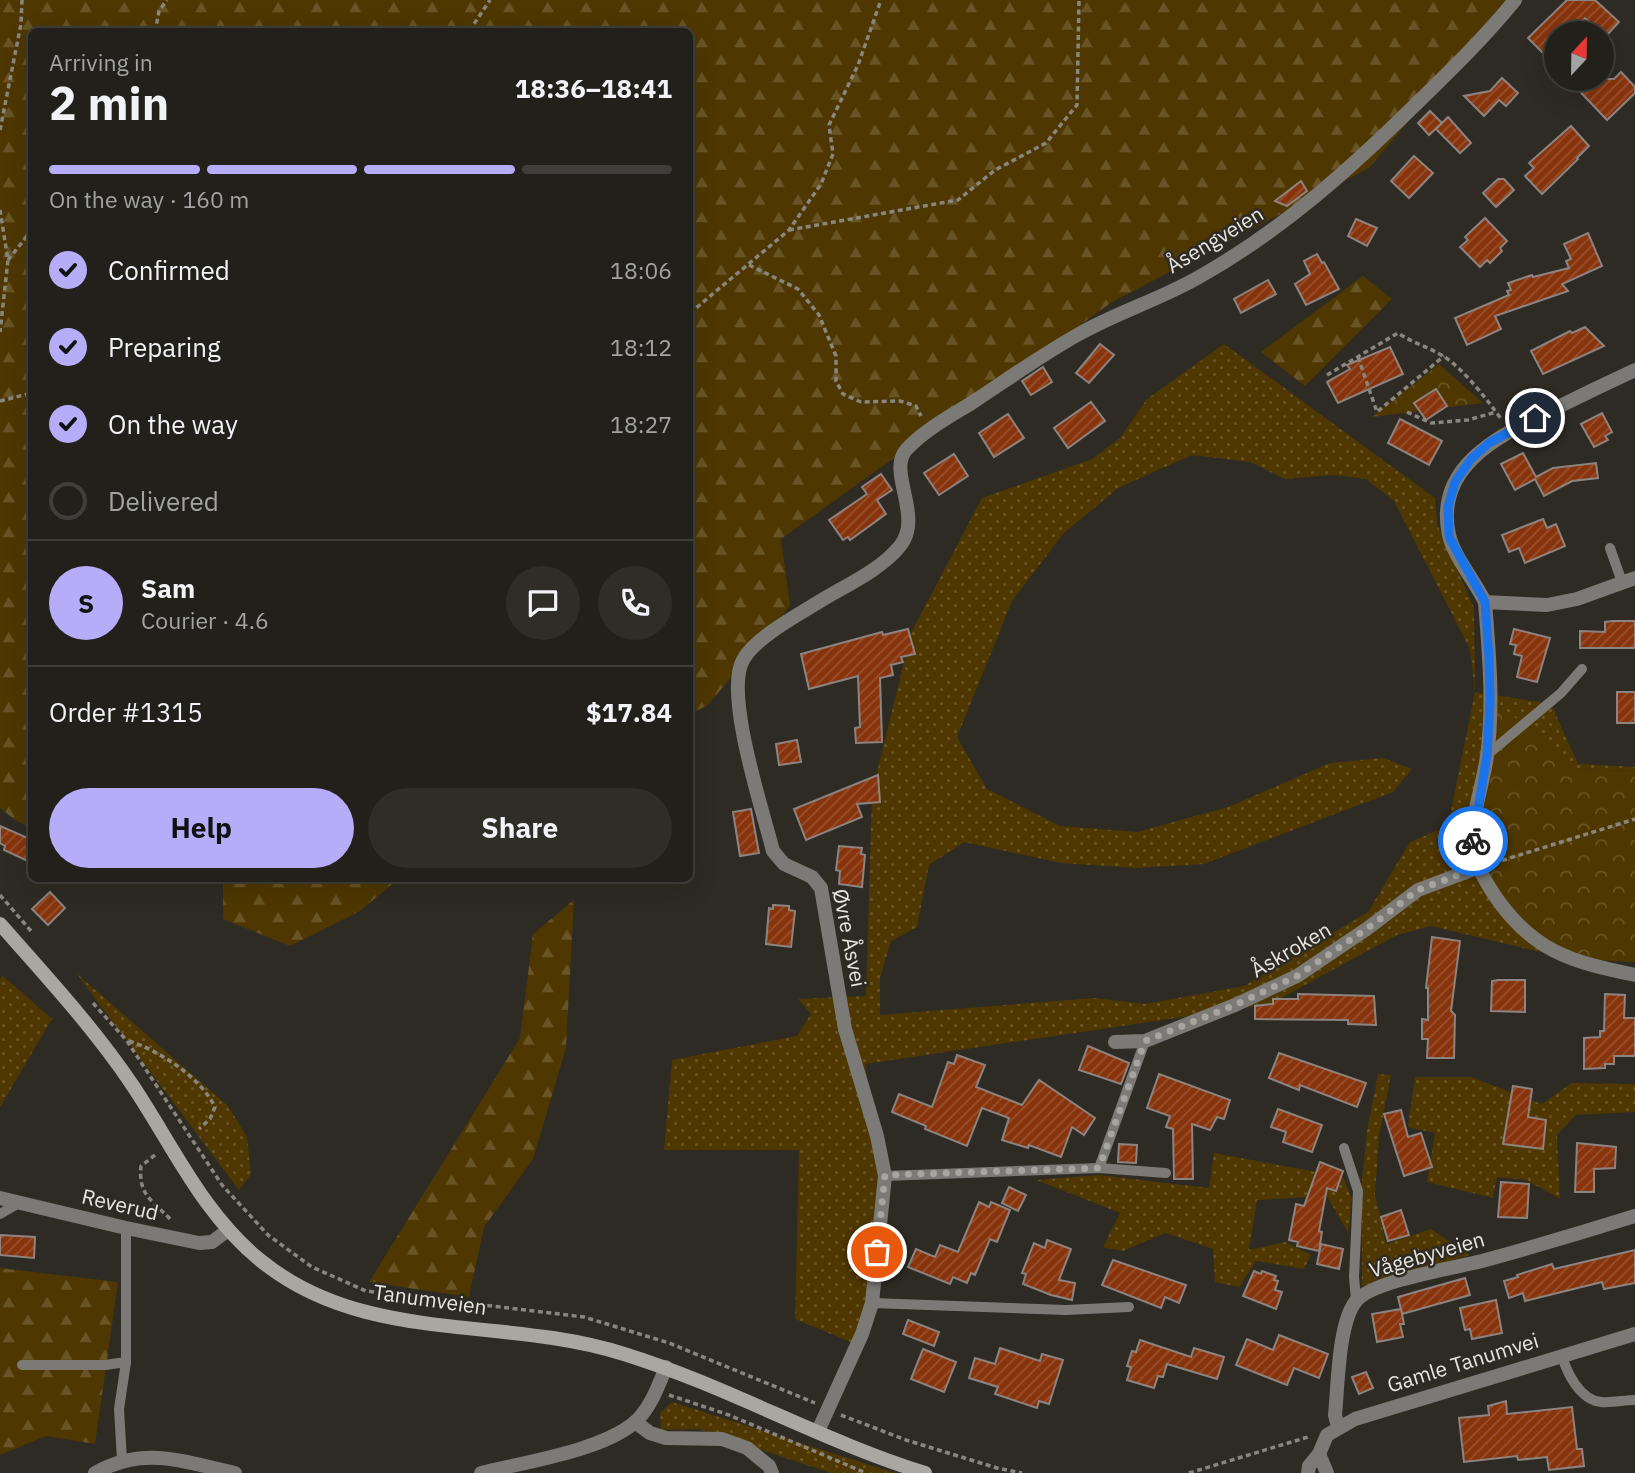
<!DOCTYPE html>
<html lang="en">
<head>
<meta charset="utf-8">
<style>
	:root { --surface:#22201b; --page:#2e2d28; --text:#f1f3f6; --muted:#a2a3a3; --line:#3f3e3a; --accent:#b6acf8 }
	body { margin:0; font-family:"IBM Plex Sans",sans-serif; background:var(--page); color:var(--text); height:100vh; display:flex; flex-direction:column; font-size:26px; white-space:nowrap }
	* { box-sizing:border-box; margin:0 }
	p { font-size:23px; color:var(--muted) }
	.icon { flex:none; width:38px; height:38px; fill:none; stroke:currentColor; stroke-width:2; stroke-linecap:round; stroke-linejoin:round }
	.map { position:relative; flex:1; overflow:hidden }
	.side { position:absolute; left:28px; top:28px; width:665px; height:854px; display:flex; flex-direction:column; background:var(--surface); border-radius:10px; box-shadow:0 7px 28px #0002,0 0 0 2px var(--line) }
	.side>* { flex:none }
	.needle { width:46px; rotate:22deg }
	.controls { position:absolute; left:1544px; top:21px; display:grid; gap:14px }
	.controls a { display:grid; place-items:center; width:70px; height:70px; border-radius:50%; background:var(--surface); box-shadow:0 7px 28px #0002,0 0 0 2px var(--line); font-size:35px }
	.pin { position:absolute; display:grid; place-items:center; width:60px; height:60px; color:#fff; margin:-30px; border:4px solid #fff; border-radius:50%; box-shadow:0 2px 7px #0007 }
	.courier { position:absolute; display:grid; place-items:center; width:70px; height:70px; margin:-35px; border:5px solid #1a73e8; border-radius:50%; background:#fff; color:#222; box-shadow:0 2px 9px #0007 }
	.summary em { font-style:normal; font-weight:700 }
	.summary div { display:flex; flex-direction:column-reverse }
	.summary { display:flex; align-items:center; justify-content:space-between; height:119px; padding:0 21px }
	h1 { font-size:46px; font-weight:700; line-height:52px }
	.bar { display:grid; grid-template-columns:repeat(4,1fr); gap:10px 7px; align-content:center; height:84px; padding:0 21px }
	.bar i { height:9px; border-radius:5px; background:var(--line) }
	.bar .selected { background:var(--accent) }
	.bar p { grid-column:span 4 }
	.line { display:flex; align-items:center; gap:18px; padding:0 21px; border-top:2px solid var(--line) }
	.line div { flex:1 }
	.round { display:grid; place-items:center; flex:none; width:74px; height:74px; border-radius:37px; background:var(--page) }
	ol { padding:0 21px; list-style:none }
	li { display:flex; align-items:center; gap:21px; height:77px }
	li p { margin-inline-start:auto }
	li .icon { padding:7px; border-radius:50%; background:var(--accent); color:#111; stroke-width:4 }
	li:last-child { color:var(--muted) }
	li i { width:38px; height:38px; border:4px solid var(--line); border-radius:50% }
	.button { display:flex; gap:14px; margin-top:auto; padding:14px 21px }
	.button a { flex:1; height:80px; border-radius:42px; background:var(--accent); color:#111; font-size:28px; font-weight:700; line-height:80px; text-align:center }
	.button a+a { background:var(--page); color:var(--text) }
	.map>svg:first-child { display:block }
	.grass { fill:url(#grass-dots); fill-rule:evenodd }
	.forest { fill:url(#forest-firs) }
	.park { fill:url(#park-crowns) }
	.building { fill:url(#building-hatch); stroke:#8d8380; stroke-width:2 }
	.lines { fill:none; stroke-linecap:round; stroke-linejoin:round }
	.path { stroke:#898680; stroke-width:3.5; stroke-dasharray:5 3.5; stroke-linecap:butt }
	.service { stroke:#7c7a77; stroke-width:10 }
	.minor { stroke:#7c7a77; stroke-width:14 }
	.secondary { stroke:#aaa7a1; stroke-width:14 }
	.done { stroke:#a7a59f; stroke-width:7; stroke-dasharray:0 12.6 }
	.route { stroke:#1a73e8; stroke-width:9 }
	.labels { text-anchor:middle; stroke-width:5; stroke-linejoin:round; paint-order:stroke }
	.street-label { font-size:21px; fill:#e8e6e1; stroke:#2e2b24 }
</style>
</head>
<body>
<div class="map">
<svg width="1635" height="1473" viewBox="0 0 1635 1473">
	<defs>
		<pattern id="grass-dots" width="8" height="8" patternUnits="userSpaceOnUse" patternTransform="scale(1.75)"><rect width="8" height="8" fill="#4e3700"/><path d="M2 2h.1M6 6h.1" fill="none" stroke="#685425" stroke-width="1.8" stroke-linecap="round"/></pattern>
		<pattern id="forest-firs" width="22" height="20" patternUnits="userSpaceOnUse" patternTransform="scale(1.75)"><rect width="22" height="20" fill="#4e3700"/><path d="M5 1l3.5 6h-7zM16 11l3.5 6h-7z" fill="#685425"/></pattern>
		<pattern id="park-crowns" width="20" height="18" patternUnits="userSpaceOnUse" patternTransform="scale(1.75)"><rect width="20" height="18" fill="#4e3700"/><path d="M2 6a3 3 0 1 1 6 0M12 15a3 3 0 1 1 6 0" fill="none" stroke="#685425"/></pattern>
		<pattern id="building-hatch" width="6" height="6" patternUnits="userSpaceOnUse" patternTransform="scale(1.75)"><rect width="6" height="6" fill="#87340c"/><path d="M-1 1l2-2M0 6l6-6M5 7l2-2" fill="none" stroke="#98512f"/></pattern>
	</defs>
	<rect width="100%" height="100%" fill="#2e2b24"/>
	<g class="grass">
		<path d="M1224 344 1435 498 1437 524 1474 608 1475 692 1551 704 1578 764 1635 767V771L1571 769 1536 731 1570 959 1431 926 1397 935 1270 1004 865 1064 882 1173 874 1291 855 1344 795 1319 799 1150H664L672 1060 797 1036 811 1014 798 999 866 996 872 793 911 633 982 498 1092 459 1120 438 1147 399ZM1192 455 1250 462 1285 479 1334 475 1366 479 1394 501 1470 649 1475 692 1448 826 1410 842 1368 912 1244 986 1145 1004 1094 998 880 1015V978L891 941 917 927 929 865 964 842 1061 863 1138 868 1204 864 1393 792 1412 769 1383 758 1330 763 1228 807 1137 832 1060 826 987 789 957 737 1012 601 1063 534 1118 488Z"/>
		<polygon points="76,973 228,1106 247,1137 251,1174 239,1190"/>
		<polygon points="3,976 52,1019 0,1107 0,979"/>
		<polygon points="1378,1074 1391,1075 1379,1136 1375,1194 1386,1244 1431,1229 1470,1255 1362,1286 1362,1180 1367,1131"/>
		<polygon points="1415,1077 1471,1077 1542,1104 1572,1083 1635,1084 1635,1112 1576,1115 1557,1135 1560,1199 1526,1180 1497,1177 1493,1198 1427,1182 1435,1133 1408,1127"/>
		<polygon points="1214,1153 1343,1177 1352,1199 1348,1233 1327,1196 1257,1200 1249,1250 1285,1242 1311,1255 1304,1269 1256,1261 1239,1287 1215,1282 1213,1249 1165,1233 1123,1251 1103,1247 1120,1213 1036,1180 1099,1175 1209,1188"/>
		<polygon points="672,1402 895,1473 831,1473 699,1429 661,1430 660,1413"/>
	</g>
	<g class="forest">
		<polygon points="0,0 1511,0 1369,168 1112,302 781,539 790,606 708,705 690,714 690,32 32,32 31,828 15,820 0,808"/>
		<polygon points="1363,276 1392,299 1305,386 1261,352"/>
		<polygon points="223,879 223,878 398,879 360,911 290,946 223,919"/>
		<polygon points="574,900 566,1048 533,1159 484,1227 469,1297 369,1282 520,1038 533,934"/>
		<polygon points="0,1268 118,1282 95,1444 46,1436 0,1455"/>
	</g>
	<g class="park">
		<polygon points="1439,364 1483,403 1372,417"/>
		<polygon points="1490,702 1536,731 1571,769 1635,771 1635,962 1570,959 1517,925 1477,868"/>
	</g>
	<g class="building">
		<polygon points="1567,0 1595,0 1619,22 1605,37 1585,18 1569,33 1556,33 1556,46 1546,56 1528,38"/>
		<polygon points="1621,72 1635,87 1635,93 1607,120 1568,79 1614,79"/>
		<polygon points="1502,78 1518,93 1506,106 1499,100 1484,116 1464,96 1490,91"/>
		<polygon points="1430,111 1442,123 1429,135 1418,123"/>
		<polygon points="1448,117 1471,143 1460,153 1436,129"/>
		<polygon points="1571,126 1589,146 1577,158 1578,159 1542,194 1525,176 1534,168 1529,163"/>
		<polygon points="1414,156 1433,173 1409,198 1391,181"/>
		<polygon points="1498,179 1504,179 1514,190 1496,207 1483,193"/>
		<polygon points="1301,181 1307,191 1287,206 1275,201"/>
		<polygon points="1485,218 1507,241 1500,248 1502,251 1490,263 1487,260 1480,267 1460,247 1468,240 1465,237"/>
		<polygon points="1356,219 1377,228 1367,246 1348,236"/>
		<polygon points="1588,233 1602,266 1562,284 1568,291 1495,316 1501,329 1467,345 1455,318 1509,295 1507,291 1511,290 1508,283 1532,275 1533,277 1569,268 1566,261 1571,259 1564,244"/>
		<polygon points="1317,254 1322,263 1324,262 1339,289 1306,305 1295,284 1310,274 1304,261"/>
		<polygon points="1268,280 1276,294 1241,313 1234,299"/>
		<polygon points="1585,327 1604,346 1543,374 1531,351 1570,331 1572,333"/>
		<polygon points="1100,344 1114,355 1089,383 1076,373"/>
		<polygon points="1390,347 1403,374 1338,403 1327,382 1350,369 1347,365"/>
		<polygon points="1043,367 1052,382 1031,395 1022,381"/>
		<polygon points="1436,389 1447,406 1426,420 1414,403"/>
		<polygon points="1091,402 1105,421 1068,448 1054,428"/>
		<polygon points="1602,413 1612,432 1605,436 1608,440 1594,447 1581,424"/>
		<polygon points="1008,414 1024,438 994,457 979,433"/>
		<polygon points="1400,419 1442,441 1429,465 1388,443"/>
		<polygon points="1523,453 1536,477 1553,468 1596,463 1598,478 1572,481 1544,496 1535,479 1515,490 1501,464"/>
		<polygon points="954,454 968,476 939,495 924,473"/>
		<polygon points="881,474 892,490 877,500 886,514 850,540 848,537 843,540 829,520 867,494 862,487"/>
		<polygon points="1543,519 1547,528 1556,524 1565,546 1525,563 1519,548 1509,552 1502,535"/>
		<polygon points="1613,621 1635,621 1635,648 1580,648 1580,631 1605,632 1605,622"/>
		<polygon points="908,629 915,654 901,657 903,662 891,665 893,675 880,678 882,742 856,743 855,728 860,727 858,676 809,689 801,654 882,632 883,635"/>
		<polygon points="1514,629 1550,638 1537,682 1517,677 1522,656 1514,654 1516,645 1510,644"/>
		<rect x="1617" y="692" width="18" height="31"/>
		<polygon points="797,740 801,762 779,765 776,744"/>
		<polygon points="878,775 880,802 857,804 862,817 806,840 794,809"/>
		<polygon points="751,809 759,853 740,856 733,812"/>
		<polygon points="0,826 32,840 32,863 4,850 5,846 0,843"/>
		<polygon points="839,846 862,848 861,854 865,855 862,887 839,884 840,871 836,870"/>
		<polygon points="50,892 65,908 48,925 32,909"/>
		<polygon points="773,905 789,906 789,910 795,911 791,947 766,944 769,908 773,909"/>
		<polygon points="1432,937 1460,941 1451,1011 1455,1015 1454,1058 1427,1058 1428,1039 1422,1039 1422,1019 1428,1020 1428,988 1426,988"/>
		<polygon points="1498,980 1525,980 1525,1012 1491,1011 1492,981"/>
		<polygon points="1298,994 1374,996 1376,1025 1348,1024 1348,1020 1255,1019 1255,1006 1273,1004 1273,999 1298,999"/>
		<polygon points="1605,994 1625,995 1624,1018 1635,1018 1635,1056 1614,1056 1614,1064 1605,1064 1605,1068 1584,1069 1584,1038 1600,1037 1600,1031 1604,1031"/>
		<polygon points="1088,1046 1129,1063 1121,1084 1079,1070"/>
		<polygon points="1279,1053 1366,1083 1357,1107 1300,1085 1299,1090 1269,1078"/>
		<polygon points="957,1055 985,1065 976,1087 1022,1105 1039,1080 1095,1118 1084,1135 1072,1127 1061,1157 1029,1145 1028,1148 1002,1140 1009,1118 982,1108 967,1146 925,1129 926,1126 892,1112 899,1094 932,1107 948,1062 954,1064"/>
		<polygon points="1159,1074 1230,1100 1224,1119 1217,1117 1210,1130 1192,1124 1193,1179 1174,1179 1173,1129 1166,1127 1170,1116 1147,1108"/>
		<polygon points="1513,1086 1532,1089 1528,1117 1546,1120 1543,1149 1503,1144"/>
		<polygon points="1278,1109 1322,1125 1312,1152 1283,1142 1286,1132 1271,1127"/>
		<polygon points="1401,1110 1408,1137 1421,1133 1432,1167 1404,1176 1384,1114"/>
		<polygon points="1577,1143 1616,1147 1615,1168 1594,1169 1594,1192 1575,1192"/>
		<polygon points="1119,1144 1137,1145 1136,1163 1118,1162"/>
		<polygon points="1320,1162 1343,1171 1336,1191 1327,1188 1319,1231 1322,1232 1319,1251 1297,1246 1298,1242 1289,1240 1296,1204 1304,1206"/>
		<polygon points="1501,1182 1529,1184 1527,1218 1498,1217"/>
		<polygon points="1009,1187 1026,1195 1018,1211 1002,1203"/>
		<polygon points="979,1202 989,1207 991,1202 1010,1210 997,1242 990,1239 975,1275 971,1273 967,1283 953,1277 950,1284 908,1267 916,1249 935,1257 940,1245 958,1252"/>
		<polygon points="1401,1210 1409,1235 1388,1241 1381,1217"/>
		<polygon points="0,1235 35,1237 34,1258 0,1255"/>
		<polygon points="1047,1240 1071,1249 1059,1280 1075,1283 1072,1300 1051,1295 1023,1284 1026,1274 1022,1273 1034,1243 1045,1248"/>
		<polygon points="1321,1244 1343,1249 1339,1269 1317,1264"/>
		<polygon points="1635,1250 1635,1283 1604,1289 1602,1282 1525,1301 1523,1293 1509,1298 1504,1281 1518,1277 1517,1275 1552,1264 1554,1269"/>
		<polygon points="1113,1260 1186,1285 1179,1303 1165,1297 1161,1308 1102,1285"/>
		<polygon points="1254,1271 1261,1274 1262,1271 1276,1276 1274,1280 1278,1281 1275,1290 1282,1292 1276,1309 1243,1296"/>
		<polygon points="1465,1278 1470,1295 1402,1314 1398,1297"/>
		<polygon points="1496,1300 1502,1333 1472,1339 1470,1329 1465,1330 1460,1308"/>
		<polygon points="1401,1309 1404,1324 1400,1324 1403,1337 1377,1342 1372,1314"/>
		<polygon points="908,1320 939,1332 934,1346 903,1334"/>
		<polygon points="1279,1335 1328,1354 1319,1378 1294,1368 1287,1385 1236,1365 1247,1339 1273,1350"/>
		<polygon points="1140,1340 1191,1357 1194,1348 1224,1357 1217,1379 1167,1364 1163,1377 1158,1376 1154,1388 1127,1380 1131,1367 1127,1366 1132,1351 1136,1352"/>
		<polygon points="1000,1348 1040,1361 1042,1354 1063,1360 1049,1404 1039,1401 1037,1408 995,1394 998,1387 969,1378 975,1358 995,1364"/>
		<polygon points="923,1349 956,1362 944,1392 911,1379"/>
		<polygon points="1366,1372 1373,1388 1359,1394 1352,1377"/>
		<polygon points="1506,1401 1507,1414 1572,1407 1577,1449 1582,1449 1584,1466 1549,1470 1547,1457 1518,1460 1517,1456 1464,1462 1459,1418 1489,1415 1488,1406"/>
	</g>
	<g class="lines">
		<g class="path">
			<polyline points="155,32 159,11 167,0"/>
			<polyline points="472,32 474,24 490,0"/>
			<polyline points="0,130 21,24 22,0"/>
			<polyline points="0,210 8,260 0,332"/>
			<polyline points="789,230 958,200 995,170 1046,143 1077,105 1079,0"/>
			<polyline points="8,260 32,230"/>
			<polyline points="749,265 798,289 819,315 836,356 836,381 843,394 861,402 900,401 916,406 921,416"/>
			<polyline points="690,313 789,230 821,184 833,154 829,125 858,65 881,0"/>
			<polyline points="1358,357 1377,412 1444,356"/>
			<path d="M1327 375 1398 333C1413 343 1428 347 1443 356 1463 368 1488 401 1502 420"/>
			<polyline points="0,401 32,393"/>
			<polyline points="1407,412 1431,423 1468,420 1496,412"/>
			<polyline points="1494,863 1635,819"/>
			<polyline points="0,895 31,931"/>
			<polyline points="93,1003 127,1041 222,1185 268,1235 312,1267 366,1291 584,1317 669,1343 815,1403"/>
			<path d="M129 1041C160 1051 200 1077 215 1107L210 1119 199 1129"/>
			<path d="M155 1155 141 1166C138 1195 152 1200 170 1219"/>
			<polyline points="669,1395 729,1415 866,1473"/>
			<polyline points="841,1415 906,1440 997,1468 1022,1473"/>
			<polyline points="1189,1473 1308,1437"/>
		</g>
		<g class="service">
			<polyline points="1610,548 1622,582"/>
			<polyline points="1487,755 1561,693 1582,669"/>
			<polyline points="1344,1148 1358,1191 1354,1277 1356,1300"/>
			<polyline points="1099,1168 1145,1041"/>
			<polyline points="885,1176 1099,1168 1166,1173"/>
			<polyline points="0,1214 19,1203"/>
			<polyline points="872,1303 1066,1310 1129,1307"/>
			<path d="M1562 1356C1567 1373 1580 1400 1601 1402 1612 1403 1624 1400 1635 1400"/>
			<polyline points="22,1365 105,1365 126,1362"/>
			<polyline points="122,1460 119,1409 126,1362 126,1228"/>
		</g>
		<g class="minor">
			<path d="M1635 370C1607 383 1580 396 1552 410 1501 435 1434 465 1449 535 1454 557 1475 581 1485 602L1547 605 1577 599 1635 578"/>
			<path d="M1485 602C1489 653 1494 705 1487 756 1483 785 1471 815 1473 845 1475 864 1483 877 1493 893 1531 951 1571 962 1635 975"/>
			<polyline points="1115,1042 1145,1041 1235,1005 1297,976 1368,928 1418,890 1477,868"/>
			<polyline points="0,1198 126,1228 199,1243 212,1242 228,1230"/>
			<polyline points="635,1422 650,1433 666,1438 722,1439 747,1448 769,1466 772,1473"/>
			<path d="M1338 1427 1335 1415C1338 1387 1338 1323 1356 1301 1372 1281 1454 1268 1482 1261 1533 1247 1584 1232 1635 1216"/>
			<path d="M818 1431 862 1334 872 1303 885 1176 877 1136 845 1029 821 888 812 877 784 864 773 851C763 811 724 694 743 660 755 638 796 616 817 603 844 586 880 571 900 546 924 517 887 472 906 450 924 430 951 416 973 402 1008 379 1043 354 1079 334 1118 312 1161 299 1199 277 1281 231 1349 170 1415 105 1450 71 1484 38 1515 0"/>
			<polyline points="1319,1454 1327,1473"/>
			<path d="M95 1473C145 1445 183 1462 235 1473"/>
			<path d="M481 1473C525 1462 600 1451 634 1423 650 1409 658 1387 666 1367"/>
			<polyline points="1308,1473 1309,1466 1319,1454 1327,1435 1355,1419 1635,1334"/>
		</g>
		<path class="secondary" d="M0 924C46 976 94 1028 133 1086 173 1146 203 1214 260 1260 365 1346 502 1315 624 1354 727 1386 822 1441 925 1473"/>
	</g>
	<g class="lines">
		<polyline class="done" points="877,1252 885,1175 1099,1168 1145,1041 1235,1005 1297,976 1368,928 1418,890 1477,868 1473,841"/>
		<polyline class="route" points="1473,841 1487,755 1490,702 1489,657 1485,602 1449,537 1448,507 1455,482 1471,459 1489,443 1535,418"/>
	</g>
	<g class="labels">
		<g class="street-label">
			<text transform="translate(1215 240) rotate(-31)" y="7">Åsengveien</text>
			<text transform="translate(849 938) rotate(79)" y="7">Øvre Åsvei</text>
			<text transform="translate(1291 950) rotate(-30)" y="7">Åskroken</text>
			<text transform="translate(120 1205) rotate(13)" y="7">Reverud</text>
			<text transform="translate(1427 1255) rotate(-16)" y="7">Vågebyveien</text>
			<text transform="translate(430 1300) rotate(8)" y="7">Tanumveien</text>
			<text transform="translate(1463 1363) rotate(-17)" y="7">Gamle Tanumvei</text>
		</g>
	</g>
</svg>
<div class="controls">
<a><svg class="needle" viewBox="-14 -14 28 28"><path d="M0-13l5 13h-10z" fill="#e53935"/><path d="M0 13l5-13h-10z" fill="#a2a3a3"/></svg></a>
</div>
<div class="pin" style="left:877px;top:1252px;background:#ea580c"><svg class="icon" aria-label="bag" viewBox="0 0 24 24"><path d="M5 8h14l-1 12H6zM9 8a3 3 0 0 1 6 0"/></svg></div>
<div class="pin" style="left:1535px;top:418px;background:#1f2937"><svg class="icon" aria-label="home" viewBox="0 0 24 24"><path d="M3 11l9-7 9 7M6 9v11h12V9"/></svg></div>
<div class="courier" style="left:1473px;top:841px"><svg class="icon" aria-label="bike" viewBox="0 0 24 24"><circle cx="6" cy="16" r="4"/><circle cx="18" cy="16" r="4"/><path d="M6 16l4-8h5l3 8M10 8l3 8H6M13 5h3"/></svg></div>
<section class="side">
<div class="summary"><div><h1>2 min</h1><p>Arriving in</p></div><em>18:36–18:41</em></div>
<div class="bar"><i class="selected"></i><i class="selected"></i><i class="selected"></i><i></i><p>On the way · 160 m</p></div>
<ol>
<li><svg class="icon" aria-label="check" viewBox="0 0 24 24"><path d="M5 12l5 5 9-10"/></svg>Confirmed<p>18:06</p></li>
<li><svg class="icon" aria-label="check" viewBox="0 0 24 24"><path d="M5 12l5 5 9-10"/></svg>Preparing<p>18:12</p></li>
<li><svg class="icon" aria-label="check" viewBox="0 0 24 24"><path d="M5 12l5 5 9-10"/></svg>On the way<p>18:27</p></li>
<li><i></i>Delivered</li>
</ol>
<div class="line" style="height:126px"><b class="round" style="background:var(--accent);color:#111">S</b><div><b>Sam</b><p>Courier · 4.6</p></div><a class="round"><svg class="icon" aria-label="chat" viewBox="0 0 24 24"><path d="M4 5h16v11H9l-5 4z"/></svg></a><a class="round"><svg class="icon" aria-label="phone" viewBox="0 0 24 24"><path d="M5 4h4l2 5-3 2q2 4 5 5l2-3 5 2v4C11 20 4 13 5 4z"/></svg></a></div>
<div class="line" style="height:91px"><div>Order #1315</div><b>$17.84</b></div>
<div class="button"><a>Help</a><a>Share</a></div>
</section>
</div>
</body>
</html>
